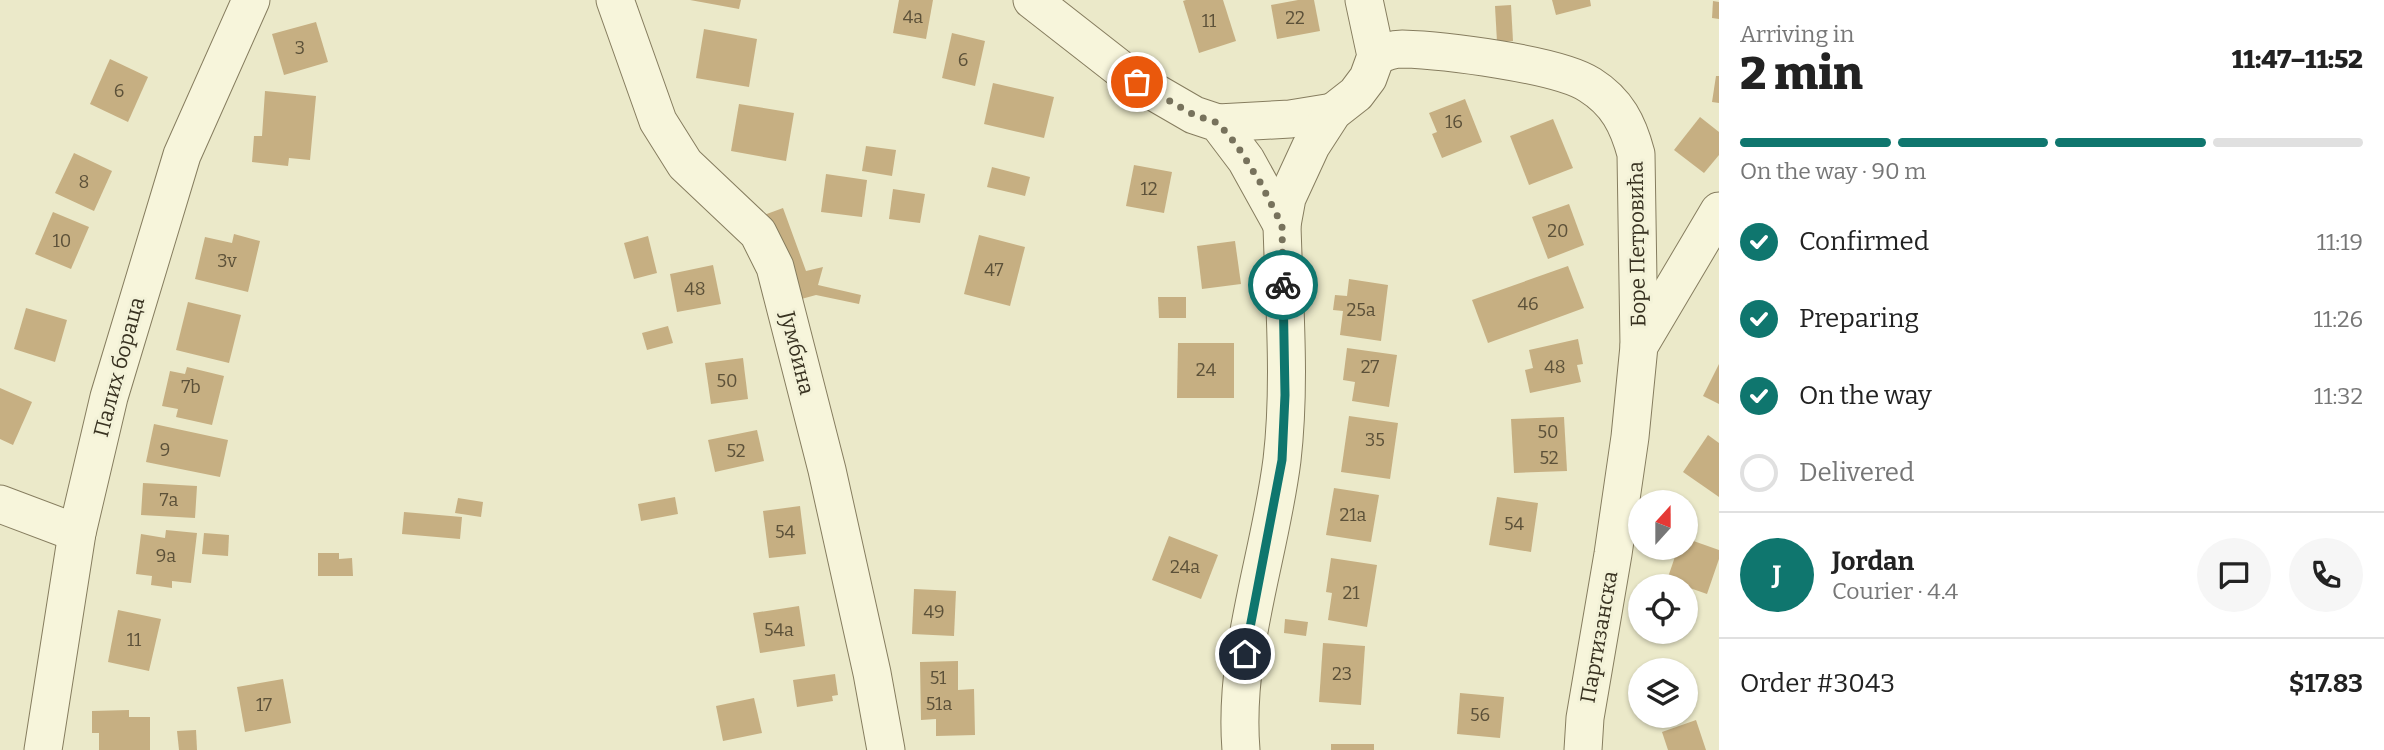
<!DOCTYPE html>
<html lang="en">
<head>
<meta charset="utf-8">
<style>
	:root { --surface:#fff; --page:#f6f6f6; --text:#222; --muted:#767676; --line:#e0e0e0; --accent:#0f766e }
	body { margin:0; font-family:Bitter,serif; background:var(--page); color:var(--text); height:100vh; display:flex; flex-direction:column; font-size:26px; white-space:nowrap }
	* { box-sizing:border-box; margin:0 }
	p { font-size:23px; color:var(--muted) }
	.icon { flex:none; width:38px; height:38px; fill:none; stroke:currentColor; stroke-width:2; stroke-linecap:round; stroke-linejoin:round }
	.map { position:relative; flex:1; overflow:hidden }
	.drawer { display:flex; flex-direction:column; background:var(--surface); width:665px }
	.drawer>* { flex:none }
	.needle { width:46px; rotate:21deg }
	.fabs { position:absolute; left:1628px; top:490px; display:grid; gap:14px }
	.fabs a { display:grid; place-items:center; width:70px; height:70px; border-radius:50%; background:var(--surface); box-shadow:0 2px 5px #0004; font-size:35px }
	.pin { position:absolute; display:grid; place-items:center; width:60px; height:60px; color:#fff; margin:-30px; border:4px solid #fff; border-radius:50%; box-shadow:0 2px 7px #0007 }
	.courier { position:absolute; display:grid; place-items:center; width:70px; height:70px; margin:-35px; border:5px solid #0f766e; border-radius:50%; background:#fff; color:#222; box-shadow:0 2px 9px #0007 }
	.summary em { font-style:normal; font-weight:800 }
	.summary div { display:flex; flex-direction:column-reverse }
	.summary { display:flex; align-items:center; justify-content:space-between; height:119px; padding:0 21px }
	h1 { font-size:46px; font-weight:800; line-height:52px }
	.bar { display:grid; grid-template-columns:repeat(4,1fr); gap:10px 7px; align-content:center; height:84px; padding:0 21px }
	.bar i { height:9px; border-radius:5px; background:var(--line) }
	.bar .active { background:var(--accent) }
	.bar p { grid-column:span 4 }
	.line { display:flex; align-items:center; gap:18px; padding:0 21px; border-top:2px solid var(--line) }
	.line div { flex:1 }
	.round { display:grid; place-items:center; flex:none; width:74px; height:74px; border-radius:37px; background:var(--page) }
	ol { padding:0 21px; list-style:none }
	li { display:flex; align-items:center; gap:21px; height:77px }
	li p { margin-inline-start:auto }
	li .icon { padding:7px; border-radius:50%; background:var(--accent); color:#fff; stroke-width:4 }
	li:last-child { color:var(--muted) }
	li i { width:38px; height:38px; border:4px solid var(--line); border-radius:50% }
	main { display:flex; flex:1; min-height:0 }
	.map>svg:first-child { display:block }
	.building { fill:#c6af82 }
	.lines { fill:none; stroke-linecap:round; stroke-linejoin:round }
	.minor-casing { stroke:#867d5f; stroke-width:39 }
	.minor { stroke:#f7f5db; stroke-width:37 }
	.done { stroke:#77725c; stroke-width:7; stroke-dasharray:0 12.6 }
	.route { stroke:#0f766e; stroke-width:9 }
	.labels { text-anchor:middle; stroke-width:6; stroke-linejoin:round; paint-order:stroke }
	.number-label { font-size:18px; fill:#5c5139 }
	.street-label { font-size:21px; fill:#383221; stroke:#f3f2d8 }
</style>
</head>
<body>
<main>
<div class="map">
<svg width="1719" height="750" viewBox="0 0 1719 750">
	<rect width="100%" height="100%" fill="#ebe9c9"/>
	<g class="building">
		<polygon points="690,0 741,0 739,9"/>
		<polygon points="899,0 933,0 926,39 893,33"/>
		<polygon points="1186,0 1223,0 1236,41 1199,53 1183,1"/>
		<polygon points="1298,0 1314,0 1320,31 1277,39 1271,5"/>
		<polygon points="1552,0 1590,0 1591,6 1556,15"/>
		<polygon points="1713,1 1719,2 1719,19 1712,18"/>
		<polygon points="1511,5 1513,41 1497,42 1495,6"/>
		<polygon points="316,22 328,62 284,75 272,34"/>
		<polygon points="704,29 757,39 749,87 696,78"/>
		<polygon points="952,33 985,41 975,86 942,78"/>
		<polygon points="110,59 148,77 128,122 90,104"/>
		<polygon points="1716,76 1719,76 1719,103 1712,102"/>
		<polygon points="993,83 1054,97 1044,138 984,124"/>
		<polygon points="265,91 316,96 310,160 289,158 288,166 252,162 254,136 262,136"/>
		<polygon points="1465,99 1482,142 1442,158 1432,134 1437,132 1429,113"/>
		<polygon points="739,104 794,113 786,161 731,151"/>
		<polygon points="1700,117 1719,132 1719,155 1704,173 1674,150"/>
		<polygon points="1553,119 1573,168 1529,185 1510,136"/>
		<polygon points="866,146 896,150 892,176 862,171"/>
		<polygon points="74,153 112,171 94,211 55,193"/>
		<polygon points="1134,165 1172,172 1164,213 1126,206"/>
		<polygon points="992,167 1030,177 1025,196 987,187"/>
		<polygon points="826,174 867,180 862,217 821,212"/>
		<polygon points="893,189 925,194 920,223 889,219"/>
		<polygon points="1569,204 1584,245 1548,259 1532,217"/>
		<polygon points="783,208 806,271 823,267 818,285 861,295 859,304 816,295 794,301 764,215"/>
		<polygon points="53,212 89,227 71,269 35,254"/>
		<polygon points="234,234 260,241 248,292 195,279 205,237 232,243"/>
		<polygon points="979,235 1025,247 1010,306 964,294"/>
		<polygon points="648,236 657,273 634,279 624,243"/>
		<polygon points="1235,241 1241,284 1202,289 1197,246"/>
		<polygon points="713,265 721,304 677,312 670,274"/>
		<polygon points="1568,266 1584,308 1488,343 1472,300"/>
		<polygon points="1349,279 1388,285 1381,341 1340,335 1343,311 1333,310 1335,295 1347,296"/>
		<polygon points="1158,297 1186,297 1186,318 1159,318"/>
		<polygon points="188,302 241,315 229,363 176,350"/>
		<polygon points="26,308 67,320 55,362 14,349"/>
		<polygon points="668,326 673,343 647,350 642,333"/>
		<polygon points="1578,339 1583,364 1577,365 1581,382 1530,393 1525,370 1533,368 1529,350"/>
		<polygon points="1178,343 1234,343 1234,398 1177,398"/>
		<polygon points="1347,348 1397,355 1389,407 1352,401 1355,382 1343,380"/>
		<polygon points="743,358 748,399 711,404 705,363"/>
		<polygon points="1719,364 1719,404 1703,396"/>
		<polygon points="187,367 224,376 212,425 176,417 178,409 162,406 170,371 185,374"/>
		<polygon points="0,388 32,402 13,445 0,439"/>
		<polygon points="1349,416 1398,423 1390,479 1341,472"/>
		<polygon points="1564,417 1567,471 1514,473 1511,419"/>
		<polygon points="154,424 228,440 220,477 146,462"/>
		<polygon points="757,430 764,461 715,472 708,440"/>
		<polygon points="1708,435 1719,443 1719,497 1683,472"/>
		<polygon points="143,483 197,486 195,518 141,515"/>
		<polygon points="1334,488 1379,495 1371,542 1326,535"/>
		<polygon points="675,497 678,514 641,521 638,504"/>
		<polygon points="1497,497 1538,503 1531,552 1489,545"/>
		<polygon points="458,498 483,502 481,517 455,513"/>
		<polygon points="800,506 806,554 769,558 763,511"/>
		<polygon points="404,512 462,517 460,539 402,534"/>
		<polygon points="166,530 197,533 191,583 172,581 172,588 151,585 152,576 136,574 141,534 165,538"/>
		<polygon points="204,533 229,535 228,556 202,554"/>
		<polygon points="1169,536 1218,555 1201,599 1152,580"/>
		<polygon points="1685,538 1719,550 1719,559 1707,594 1667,580 1678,548 1685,548"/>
		<polygon points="318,553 339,553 339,559 352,558 353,576 318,576"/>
		<polygon points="1331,558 1377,565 1367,627 1328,620 1332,593 1326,592"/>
		<polygon points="914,589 956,591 954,636 912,634"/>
		<polygon points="799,606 805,646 760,653 753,613"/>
		<polygon points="118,610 161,619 149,671 108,662"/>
		<polygon points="1285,619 1308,622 1306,636 1284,633"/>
		<polygon points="1323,643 1365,646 1361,705 1319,702"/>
		<polygon points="958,661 958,690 974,689 975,735 936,736 936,719 921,720 920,662"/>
		<polygon points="835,674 838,695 832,696 833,701 797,707 793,680"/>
		<polygon points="283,679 291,723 245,732 237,687"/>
		<polygon points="1460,693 1504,697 1500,738 1457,734"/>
		<polygon points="754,698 762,733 723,741 716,706"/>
		<polygon points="129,710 129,717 150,717 150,750 99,750 99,733 92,733 92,711"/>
		<polygon points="1696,720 1706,750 1668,750 1662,732"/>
		<polygon points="196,730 197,750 179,750 177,731"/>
		<rect x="1331" y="744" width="43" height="6"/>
	</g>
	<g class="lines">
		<defs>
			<g id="minor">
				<polyline points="615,0 658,121 685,164 758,233 775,267 827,470 872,673 886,750"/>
				<polyline points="1032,0 1137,82 1194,115 1218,123 1246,160 1282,225"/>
				<path d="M1376 56C1385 52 1392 49 1402 49 1442 50 1558 64 1590 85 1617 102 1628 124 1636 154L1639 345"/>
				<polyline points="1218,123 1290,119 1333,112"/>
				<polyline points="0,504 77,533"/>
				<polyline points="43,750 77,533 109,397 182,155 251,0"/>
				<path d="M1241 750C1233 652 1270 556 1282 460 1291 383 1284 302 1282 225L1287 198 1311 146 1333 112 1356 94 1368 78 1376 56 1364 0"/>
				<polyline points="1583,750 1585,718 1613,554 1630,437 1639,346 1719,211"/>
			</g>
		</defs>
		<use href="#minor" class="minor-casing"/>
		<use href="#minor" class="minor"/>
	</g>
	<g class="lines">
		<polyline class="done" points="1137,82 1194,115 1218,123 1236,144 1260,182 1282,225 1283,285"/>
		<polyline class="route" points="1245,654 1282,460 1285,395 1283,285"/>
	</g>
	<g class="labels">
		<g class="number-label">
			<text x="913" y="23">4a</text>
			<text x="1295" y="24">22</text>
			<text x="1209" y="27">11</text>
			<text x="300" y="54">3</text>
			<text x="963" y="66">6</text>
			<text x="119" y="97">6</text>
			<text x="1454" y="128">16</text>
			<text x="84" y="188">8</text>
			<text x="1149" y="195">12</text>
			<text x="1558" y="237">20</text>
			<text x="62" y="247">10</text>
			<text x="227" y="267">3v</text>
			<text x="994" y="276">47</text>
			<text x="695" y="295">48</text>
			<text x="1528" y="310">46</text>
			<text x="1361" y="316">25a</text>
			<text x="1370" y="373">27</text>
			<text x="1555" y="373">48</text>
			<text x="1206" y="376">24</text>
			<text x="727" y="387">50</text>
			<text x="191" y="393">7b</text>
			<text x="1548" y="438">50</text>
			<text x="1375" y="446">35</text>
			<text x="165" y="456">9</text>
			<text x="736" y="457">52</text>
			<text x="1549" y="464">52</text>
			<text x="169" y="506">7a</text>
			<text x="1353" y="521">21a</text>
			<text x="1514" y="530">54</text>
			<text x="785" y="538">54</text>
			<text x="166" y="562">9a</text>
			<text x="1185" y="573">24a</text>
			<text x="1351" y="599">21</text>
			<text x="934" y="618">49</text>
			<text x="779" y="636">54a</text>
			<text x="134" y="646">11</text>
			<text x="1342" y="680">23</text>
			<text x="938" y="684">51</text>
			<text x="939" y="710">51a</text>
			<text x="264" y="711">17</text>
			<text x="1480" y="721">56</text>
		</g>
		<g class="street-label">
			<text transform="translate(1637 244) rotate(-91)" y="7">Боре Петровића</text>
			<text transform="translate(797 353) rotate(76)" y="7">Јумбина</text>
			<text transform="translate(119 367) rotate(-75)" y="7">Палих бораца</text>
			<text transform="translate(1599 637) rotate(-80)" y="7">Партизанска</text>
		</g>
	</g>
</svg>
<div class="fabs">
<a><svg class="needle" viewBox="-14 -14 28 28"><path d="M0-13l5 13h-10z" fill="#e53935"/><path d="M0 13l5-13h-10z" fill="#767676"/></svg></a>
<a><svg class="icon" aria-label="locate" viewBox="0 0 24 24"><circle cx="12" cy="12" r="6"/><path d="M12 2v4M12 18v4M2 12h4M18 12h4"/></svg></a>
<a><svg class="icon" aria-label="layers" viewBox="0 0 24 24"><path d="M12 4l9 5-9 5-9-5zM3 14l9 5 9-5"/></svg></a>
</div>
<div class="pin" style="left:1137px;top:82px;background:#ea580c"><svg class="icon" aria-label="bag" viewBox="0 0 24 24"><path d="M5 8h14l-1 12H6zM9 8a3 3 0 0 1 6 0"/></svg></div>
<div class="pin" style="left:1245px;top:654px;background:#1f2937"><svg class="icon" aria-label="home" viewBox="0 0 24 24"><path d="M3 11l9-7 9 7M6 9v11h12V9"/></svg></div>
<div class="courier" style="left:1283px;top:285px"><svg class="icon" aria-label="bike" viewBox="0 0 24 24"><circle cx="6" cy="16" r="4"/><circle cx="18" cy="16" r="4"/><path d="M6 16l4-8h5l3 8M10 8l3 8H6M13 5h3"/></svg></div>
</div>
<section class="drawer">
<div class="summary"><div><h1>2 min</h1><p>Arriving in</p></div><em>11:47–11:52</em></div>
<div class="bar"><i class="active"></i><i class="active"></i><i class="active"></i><i></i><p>On the way · 90 m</p></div>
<ol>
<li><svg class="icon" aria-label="check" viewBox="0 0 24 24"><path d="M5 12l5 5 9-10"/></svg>Confirmed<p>11:19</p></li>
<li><svg class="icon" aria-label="check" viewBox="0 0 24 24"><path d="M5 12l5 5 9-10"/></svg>Preparing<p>11:26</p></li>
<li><svg class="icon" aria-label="check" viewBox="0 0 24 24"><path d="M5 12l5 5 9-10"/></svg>On the way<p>11:32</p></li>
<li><i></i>Delivered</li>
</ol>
<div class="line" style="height:126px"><b class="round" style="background:var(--accent);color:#fff">J</b><div><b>Jordan</b><p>Courier · 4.4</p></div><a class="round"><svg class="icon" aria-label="chat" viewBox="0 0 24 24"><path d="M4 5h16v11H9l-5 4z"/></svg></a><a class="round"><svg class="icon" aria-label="phone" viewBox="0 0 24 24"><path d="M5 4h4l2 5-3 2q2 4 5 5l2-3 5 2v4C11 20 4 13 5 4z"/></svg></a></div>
<div class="line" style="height:91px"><div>Order #3043</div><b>$17.83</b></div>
</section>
</main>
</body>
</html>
